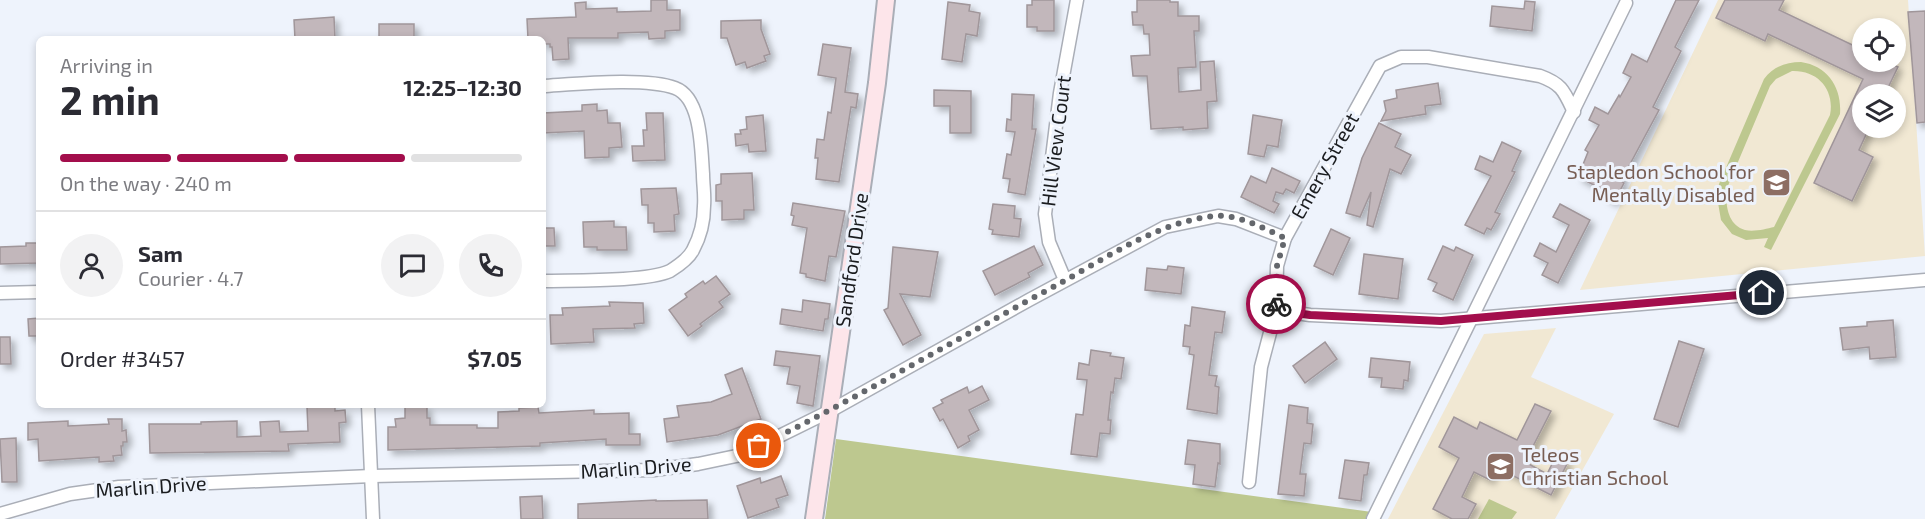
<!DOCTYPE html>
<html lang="en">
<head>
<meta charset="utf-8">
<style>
	:root { --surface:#fff; --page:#f2f2f3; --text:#2b2b33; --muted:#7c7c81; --line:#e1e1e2; --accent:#a30e4c }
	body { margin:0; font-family:"Exo 2",sans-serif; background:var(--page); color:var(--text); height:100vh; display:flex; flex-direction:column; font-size:22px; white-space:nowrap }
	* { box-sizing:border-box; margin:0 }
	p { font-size:20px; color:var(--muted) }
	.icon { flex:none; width:33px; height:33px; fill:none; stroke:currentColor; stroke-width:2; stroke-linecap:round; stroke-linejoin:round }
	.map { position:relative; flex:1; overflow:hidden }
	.panel { position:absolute; left:36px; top:36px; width:510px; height:372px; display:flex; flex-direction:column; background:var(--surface); border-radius:9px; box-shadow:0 3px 9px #0003 }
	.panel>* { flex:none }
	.fabs { position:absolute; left:1852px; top:18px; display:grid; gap:12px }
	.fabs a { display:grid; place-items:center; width:54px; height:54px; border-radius:50%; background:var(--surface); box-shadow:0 3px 9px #0003; font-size:30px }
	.pin { position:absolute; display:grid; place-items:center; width:51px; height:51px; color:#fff; margin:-26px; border:3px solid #fff; border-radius:50%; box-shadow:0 2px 6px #0007 }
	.courier { position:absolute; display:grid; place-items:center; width:60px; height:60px; margin:-30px; border:4px solid #a30e4c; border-radius:50%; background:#fff; color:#222; box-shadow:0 2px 8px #0007 }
	.headline em { font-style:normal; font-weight:700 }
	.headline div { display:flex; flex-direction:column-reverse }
	.headline { display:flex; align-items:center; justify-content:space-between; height:102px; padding:0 24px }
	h1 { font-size:39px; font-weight:700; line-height:45px }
	.bar { display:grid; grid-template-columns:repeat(4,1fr); gap:9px 6px; align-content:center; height:72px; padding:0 24px }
	.bar i { height:8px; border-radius:4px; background:var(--line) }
	.bar .selected { background:var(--accent) }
	.bar p { grid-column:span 4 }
	.line { display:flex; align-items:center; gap:15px; padding:0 24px; border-top:2px solid var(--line) }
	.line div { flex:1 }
	.round { display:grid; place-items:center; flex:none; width:63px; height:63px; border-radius:32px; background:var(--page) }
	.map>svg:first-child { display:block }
	.education { fill:#f1e8d3; fill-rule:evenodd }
	.green { fill:#bdc88f; fill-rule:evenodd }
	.building { fill:#c2b7bb; stroke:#a0969a; stroke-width:1.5; filter:url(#shadow) }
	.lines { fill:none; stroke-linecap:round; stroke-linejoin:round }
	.street-casing { stroke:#aaaeb7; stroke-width:15 }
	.secondary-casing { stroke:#aaaeb7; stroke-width:20 }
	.street { stroke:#fff; stroke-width:12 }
	.secondary { stroke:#fde5ea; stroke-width:16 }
	.done { stroke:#64676c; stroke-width:6; stroke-dasharray:0 10.8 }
	.route { stroke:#a30e4c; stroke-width:8 }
	.labels { text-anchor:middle; stroke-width:6; stroke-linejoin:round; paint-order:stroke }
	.street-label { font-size:20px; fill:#1a1c1f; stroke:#eef3fc }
	.education-label { font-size:20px; fill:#785e54; stroke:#eef3fc; text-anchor:end }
</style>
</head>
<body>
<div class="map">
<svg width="1925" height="519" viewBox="0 0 1925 519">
	<defs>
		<filter id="shadow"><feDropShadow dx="4.5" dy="4.5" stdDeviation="3" flood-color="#0004"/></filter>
	</defs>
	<rect width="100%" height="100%" fill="#eef3fc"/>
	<g class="education">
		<path d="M1718 0H1908L1925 256 1580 290ZM1863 28H1896V62H1863ZM1863 94H1896V128H1863Z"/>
		<polygon points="1556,328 1531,377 1614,414 1555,519 1388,519 1484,334"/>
	</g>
	<g class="green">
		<path d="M1801 62C1828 66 1842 88 1840 114L1771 250 1764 247 1768 238 1746 240 1732 234 1721 220 1717 197 1719 184 1764 79C1773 67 1786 62 1801 62ZM1792 71C1818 70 1835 90 1830 115L1774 227C1766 229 1754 232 1745 230 1727 225 1725 203 1727 188L1770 86 1776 79Z"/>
		<polygon points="836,439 1372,512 1368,519 825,519"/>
		<polygon points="1489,499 1517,512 1512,519 1478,519"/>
	</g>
	<g class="building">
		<polygon points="651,0 667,0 667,10 680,10 680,30 665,31 665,38 649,39 648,32 618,33 618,38 568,38 569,59 553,60 552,47 550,47 550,44 543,44 543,39 528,39 527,19 576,17 575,3 586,2 586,9 617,8 617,12 651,11"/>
		<polygon points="1032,0 1054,0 1054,31 1037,31 1037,27 1027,27 1027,5 1032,5"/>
		<polygon points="1137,0 1170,0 1170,2 1178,2 1178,16 1199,16 1199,31 1194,31 1196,67 1178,68 1179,92 1201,90 1200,62 1214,61 1217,101 1207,102 1208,128 1183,130 1183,127 1151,129 1147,76 1133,76 1131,56 1150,55 1149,34 1144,34 1143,25 1133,25 1132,12 1137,12"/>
		<polygon points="1676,0 1699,0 1675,47 1681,51 1653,107 1659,110 1621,181 1624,183 1614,202 1605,197 1606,194 1593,187 1594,185 1578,177 1588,152 1585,150 1599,125 1589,120 1595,107 1608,114 1619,95 1620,97 1631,77 1623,73 1632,54 1647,62"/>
		<polygon points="1725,0 1784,0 1779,10 1863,50 1863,62 1886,62 1898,67 1885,94 1863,94 1863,128 1869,128 1859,150 1873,157 1852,201 1814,183 1863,79 1768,34 1765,41 1716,18"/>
		<polygon points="1525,1 1535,2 1532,31 1490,26 1492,6 1524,9"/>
		<polygon points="948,2 970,5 969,11 980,13 977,36 966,34 962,62 942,59"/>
		<polygon points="1925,11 1925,122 1917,123 1908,12"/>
		<polygon points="334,17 335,39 295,39 294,20"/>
		<polygon points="761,20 761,29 770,54 764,56 766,61 747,68 745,62 736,65 727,38 721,38 721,21"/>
		<rect x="379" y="24" width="35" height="15"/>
		<polygon points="823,44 851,48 845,92 858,94 856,108 851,107 839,182 816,179 818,158 815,158 817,139 824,140 828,112 831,113 836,78 818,75"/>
		<polygon points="1438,83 1441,104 1425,106 1426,114 1381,121 1386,111 1384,101 1397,98 1396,90"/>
		<polygon points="934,90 971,91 971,133 950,133 950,106 934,106"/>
		<polygon points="1012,94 1034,95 1032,129 1036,129 1025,195 1008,192 1010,179 1003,178 1007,154 1011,155 1015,132 1006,131 1007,119 1011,120"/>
		<polygon points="597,104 597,111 607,110 608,123 620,123 622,147 609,148 609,157 585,158 584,131 543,133 543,113 582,111 582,105"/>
		<polygon points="646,113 663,113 665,160 633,161 632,146 644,146 643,130 647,130"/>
		<polygon points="763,115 766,151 749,152 748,144 736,146 735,134 741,134 740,130 747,129 746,117"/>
		<polygon points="1253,115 1282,120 1278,147 1267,145 1264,157 1248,154"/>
		<polygon points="1379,123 1401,134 1395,147 1411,155 1401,174 1390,169 1373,227 1367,225 1371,192 1360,217 1346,213 1362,158"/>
		<polygon points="1502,142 1521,151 1512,171 1515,172 1495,212 1500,214 1491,230 1487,228 1484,234 1465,225 1491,176 1475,169 1480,156 1493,162"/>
		<polygon points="1272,168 1300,181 1294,193 1286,189 1283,194 1276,192 1273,201 1279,204 1274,213 1241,197 1251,176 1266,183"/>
		<polygon points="752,173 754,210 744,210 744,219 722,220 722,201 716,201 716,185 721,184 721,174"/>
		<polygon points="676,188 679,214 674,215 675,231 654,232 654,223 648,223 648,205 642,205 641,189"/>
		<polygon points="793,203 845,211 836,257 829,256 825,281 806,277 806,274 800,273 807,228 792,225 794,216 791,215"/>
		<polygon points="993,204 1015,206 1014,218 1021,219 1019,237 992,234 993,230 989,229"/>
		<polygon points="1560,204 1590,220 1558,283 1542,275 1548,263 1534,256 1540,243 1556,252 1569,225 1553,217"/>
		<polygon points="614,221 614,227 626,227 627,250 597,250 597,247 584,247 583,222"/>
		<polygon points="543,228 554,228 555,246 543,246"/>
		<polygon points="1331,229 1350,238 1333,275 1314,266"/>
		<polygon points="26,243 39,243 39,263 0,264 0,247 26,246"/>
		<polygon points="1034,246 1043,265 1028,273 1030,277 995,295 983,271"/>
		<polygon points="1443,246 1454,251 1456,247 1473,255 1453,300 1433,291 1437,283 1428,279"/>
		<polygon points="893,247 938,252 930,297 900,294 921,335 903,345 884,310 888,308"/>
		<polygon points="1364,254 1403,259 1398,299 1359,294"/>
		<polygon points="1168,266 1184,268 1181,294 1145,290 1147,268 1167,270"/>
		<polygon points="716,276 730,294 719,302 723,307 700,324 702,326 688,336 669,310 687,297 685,294 703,281 705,284"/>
		<polygon points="803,300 830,304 828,319 825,319 823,331 780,324 782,309 802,312"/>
		<polygon points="609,302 643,303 644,323 634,324 635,328 593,329 594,342 551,344 550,315 563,315 562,308 610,306"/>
		<polygon points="1192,307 1225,312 1222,333 1215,332 1209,375 1217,376 1215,386 1219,387 1217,414 1187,409 1194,355 1189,354 1190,347 1183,346 1185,325 1190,326"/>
		<polygon points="39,318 39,336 29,336 28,319"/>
		<polygon points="1893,320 1896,357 1870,359 1869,347 1843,350 1840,328 1867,326 1867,322"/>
		<polygon points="0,337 10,337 11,364 0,364"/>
		<polygon points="1679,341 1704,349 1678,427 1654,419"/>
		<polygon points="1325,342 1337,359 1305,383 1293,366"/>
		<polygon points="1091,350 1111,353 1110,356 1124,358 1121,379 1115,378 1113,393 1111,392 1108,420 1111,420 1110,434 1100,433 1097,457 1071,454 1076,414 1083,415 1087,380 1077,379 1079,363 1089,365"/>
		<polygon points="776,351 820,356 813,406 797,403 800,386 787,384 790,367 774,365"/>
		<polygon points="1371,358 1410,362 1408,381 1404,380 1403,389 1381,387 1382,378 1369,377"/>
		<polygon points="742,368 761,419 718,435 667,442 664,419 679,417 677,406 711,402 732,394 725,375"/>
		<polygon points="982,386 989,400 969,410 979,430 968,436 970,441 958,448 943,419 940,421 933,408 943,403 941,400 967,387 969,393"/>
		<polygon points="1535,404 1551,411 1525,462 1547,474 1556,456 1568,462 1551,495 1496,467 1490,480 1474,472 1462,497 1476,504 1468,519 1452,519 1433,509 1459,458 1439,447 1454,417 1477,429 1480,422 1517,440"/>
		<polygon points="1289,405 1308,408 1307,423 1313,424 1311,444 1304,443 1300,474 1306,474 1304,496 1278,494"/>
		<polygon points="335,406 335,411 345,410 346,422 339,423 340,442 288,444 289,451 150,453 149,424 201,424 201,422 237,421 237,437 261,436 260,422 279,421 280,432 308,431 307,407"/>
		<polygon points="405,407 427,407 427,418 430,418 430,425 477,425 477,428 498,428 498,412 519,411 519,408 538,407 539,413 594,410 594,414 629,413 629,434 640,434 640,445 606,445 606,439 540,443 540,446 388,450 388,427 396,427 395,419 405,418"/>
		<polygon points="108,419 122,419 122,431 126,430 127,442 123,442 123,446 121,446 122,455 113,456 114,461 99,462 99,457 39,461 38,439 28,440 28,423 68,421 68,426 109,424"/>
		<polygon points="16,438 17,482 2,482 0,439"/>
		<polygon points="1188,440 1220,444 1220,464 1218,463 1215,487 1193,484 1195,465 1185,464"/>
		<polygon points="1345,460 1369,463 1367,475 1364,475 1361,501 1339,498"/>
		<polygon points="781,476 788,495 776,499 779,507 748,518 737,486 760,478 761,483"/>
		<polygon points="542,496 543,519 521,519 520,497"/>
		<polygon points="656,500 656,501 707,500 708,519 578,519 578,504"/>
	</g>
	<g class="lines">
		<defs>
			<g id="street">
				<path d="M543 86C576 84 646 77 675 88 702 98 701 150 703 174 703 185 705 195 704 206 704 220 700 237 693 250 689 258 678 266 670 271 646 282 572 280 543 281"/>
				<polyline points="1065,280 1049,242 1045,214 1060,93 1077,0"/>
				<polyline points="0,293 39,292"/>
				<polyline points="1276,310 1310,315 1441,321 1925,280"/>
				<polyline points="368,405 373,519"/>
				<path d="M1249 482 1261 367 1276 310 1277 266 1285 238 1380 66 1401 57H1428L1540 76C1562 84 1564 91 1574 112"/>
				<polyline points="0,514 70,494 119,487 372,476 654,470 698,464 741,455 830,411 1029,300 1165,227 1218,216 1236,219 1285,238"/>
				<polyline points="1373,519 1626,3"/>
			</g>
			<polyline id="secondary" points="814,519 877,83 886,0"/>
		</defs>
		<use href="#street" class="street-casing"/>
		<use href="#secondary" class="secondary-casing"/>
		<use href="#street" class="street"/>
		<use href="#secondary" class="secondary"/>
	</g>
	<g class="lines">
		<path class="done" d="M759 446C860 397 956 339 1055 286 1105 259 1158 221 1216 216 1238 214 1265 229 1285 238L1277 266 1276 304"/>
		<polyline class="route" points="1276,304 1276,310 1310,315 1441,321 1762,293"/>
	</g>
	<defs>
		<symbol id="school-square" viewBox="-11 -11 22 22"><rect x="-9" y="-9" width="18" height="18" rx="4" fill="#8d6e63" stroke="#eef3fc"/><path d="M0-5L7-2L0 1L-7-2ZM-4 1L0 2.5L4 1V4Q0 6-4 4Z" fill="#fff"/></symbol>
	</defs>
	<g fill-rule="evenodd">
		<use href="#school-square" x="1760" y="166" width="33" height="33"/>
		<use href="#school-square" x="1484" y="450" width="33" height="33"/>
	</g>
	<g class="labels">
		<g class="street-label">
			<text transform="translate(1056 141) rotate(-83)" y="7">Hill View Court</text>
			<text transform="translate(1325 166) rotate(-61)" y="7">Emery Street</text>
			<text transform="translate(852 260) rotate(-82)" y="7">Sandford Drive</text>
			<text transform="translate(636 468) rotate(-4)" y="7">Marlin Drive</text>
			<text transform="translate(151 487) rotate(-4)" y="7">Marlin Drive</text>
		</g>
		<g class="education-label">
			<text x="1755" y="179">Stapledon School for<tspan x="1755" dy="23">Mentally Disabled</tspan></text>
			<text x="1521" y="462" text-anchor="start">Teleos<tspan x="1521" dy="23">Christian School</tspan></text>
		</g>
	</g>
</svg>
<div class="fabs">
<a><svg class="icon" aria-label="locate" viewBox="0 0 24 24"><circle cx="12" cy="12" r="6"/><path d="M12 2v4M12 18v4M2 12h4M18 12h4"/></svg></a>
<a><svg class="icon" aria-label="layers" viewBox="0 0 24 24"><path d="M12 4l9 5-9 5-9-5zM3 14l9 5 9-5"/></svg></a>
</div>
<div class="pin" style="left:759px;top:446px;background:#ea580c"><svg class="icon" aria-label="bag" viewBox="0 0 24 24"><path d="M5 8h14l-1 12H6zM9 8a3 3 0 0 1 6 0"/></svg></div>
<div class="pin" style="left:1762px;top:293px;background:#1f2937"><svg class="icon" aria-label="home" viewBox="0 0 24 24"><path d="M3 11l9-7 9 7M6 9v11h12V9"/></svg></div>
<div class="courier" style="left:1276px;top:304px"><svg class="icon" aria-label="bike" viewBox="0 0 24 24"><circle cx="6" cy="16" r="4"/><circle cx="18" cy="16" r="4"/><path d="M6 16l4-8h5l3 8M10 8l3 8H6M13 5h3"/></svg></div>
<section class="panel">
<div class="headline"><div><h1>2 min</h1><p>Arriving in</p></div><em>12:25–12:30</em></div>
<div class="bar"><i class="selected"></i><i class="selected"></i><i class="selected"></i><i></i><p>On the way · 240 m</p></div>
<div class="line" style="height:108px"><a class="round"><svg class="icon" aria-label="person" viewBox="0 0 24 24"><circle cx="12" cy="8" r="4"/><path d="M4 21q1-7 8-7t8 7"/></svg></a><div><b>Sam</b><p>Courier · 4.7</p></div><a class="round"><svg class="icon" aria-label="chat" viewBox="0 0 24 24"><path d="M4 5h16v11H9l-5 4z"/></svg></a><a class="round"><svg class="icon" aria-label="phone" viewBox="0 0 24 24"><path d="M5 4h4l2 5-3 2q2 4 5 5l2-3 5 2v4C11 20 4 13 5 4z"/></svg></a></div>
<div class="line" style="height:78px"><div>Order #3457</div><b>$7.05</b></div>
</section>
</div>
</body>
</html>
